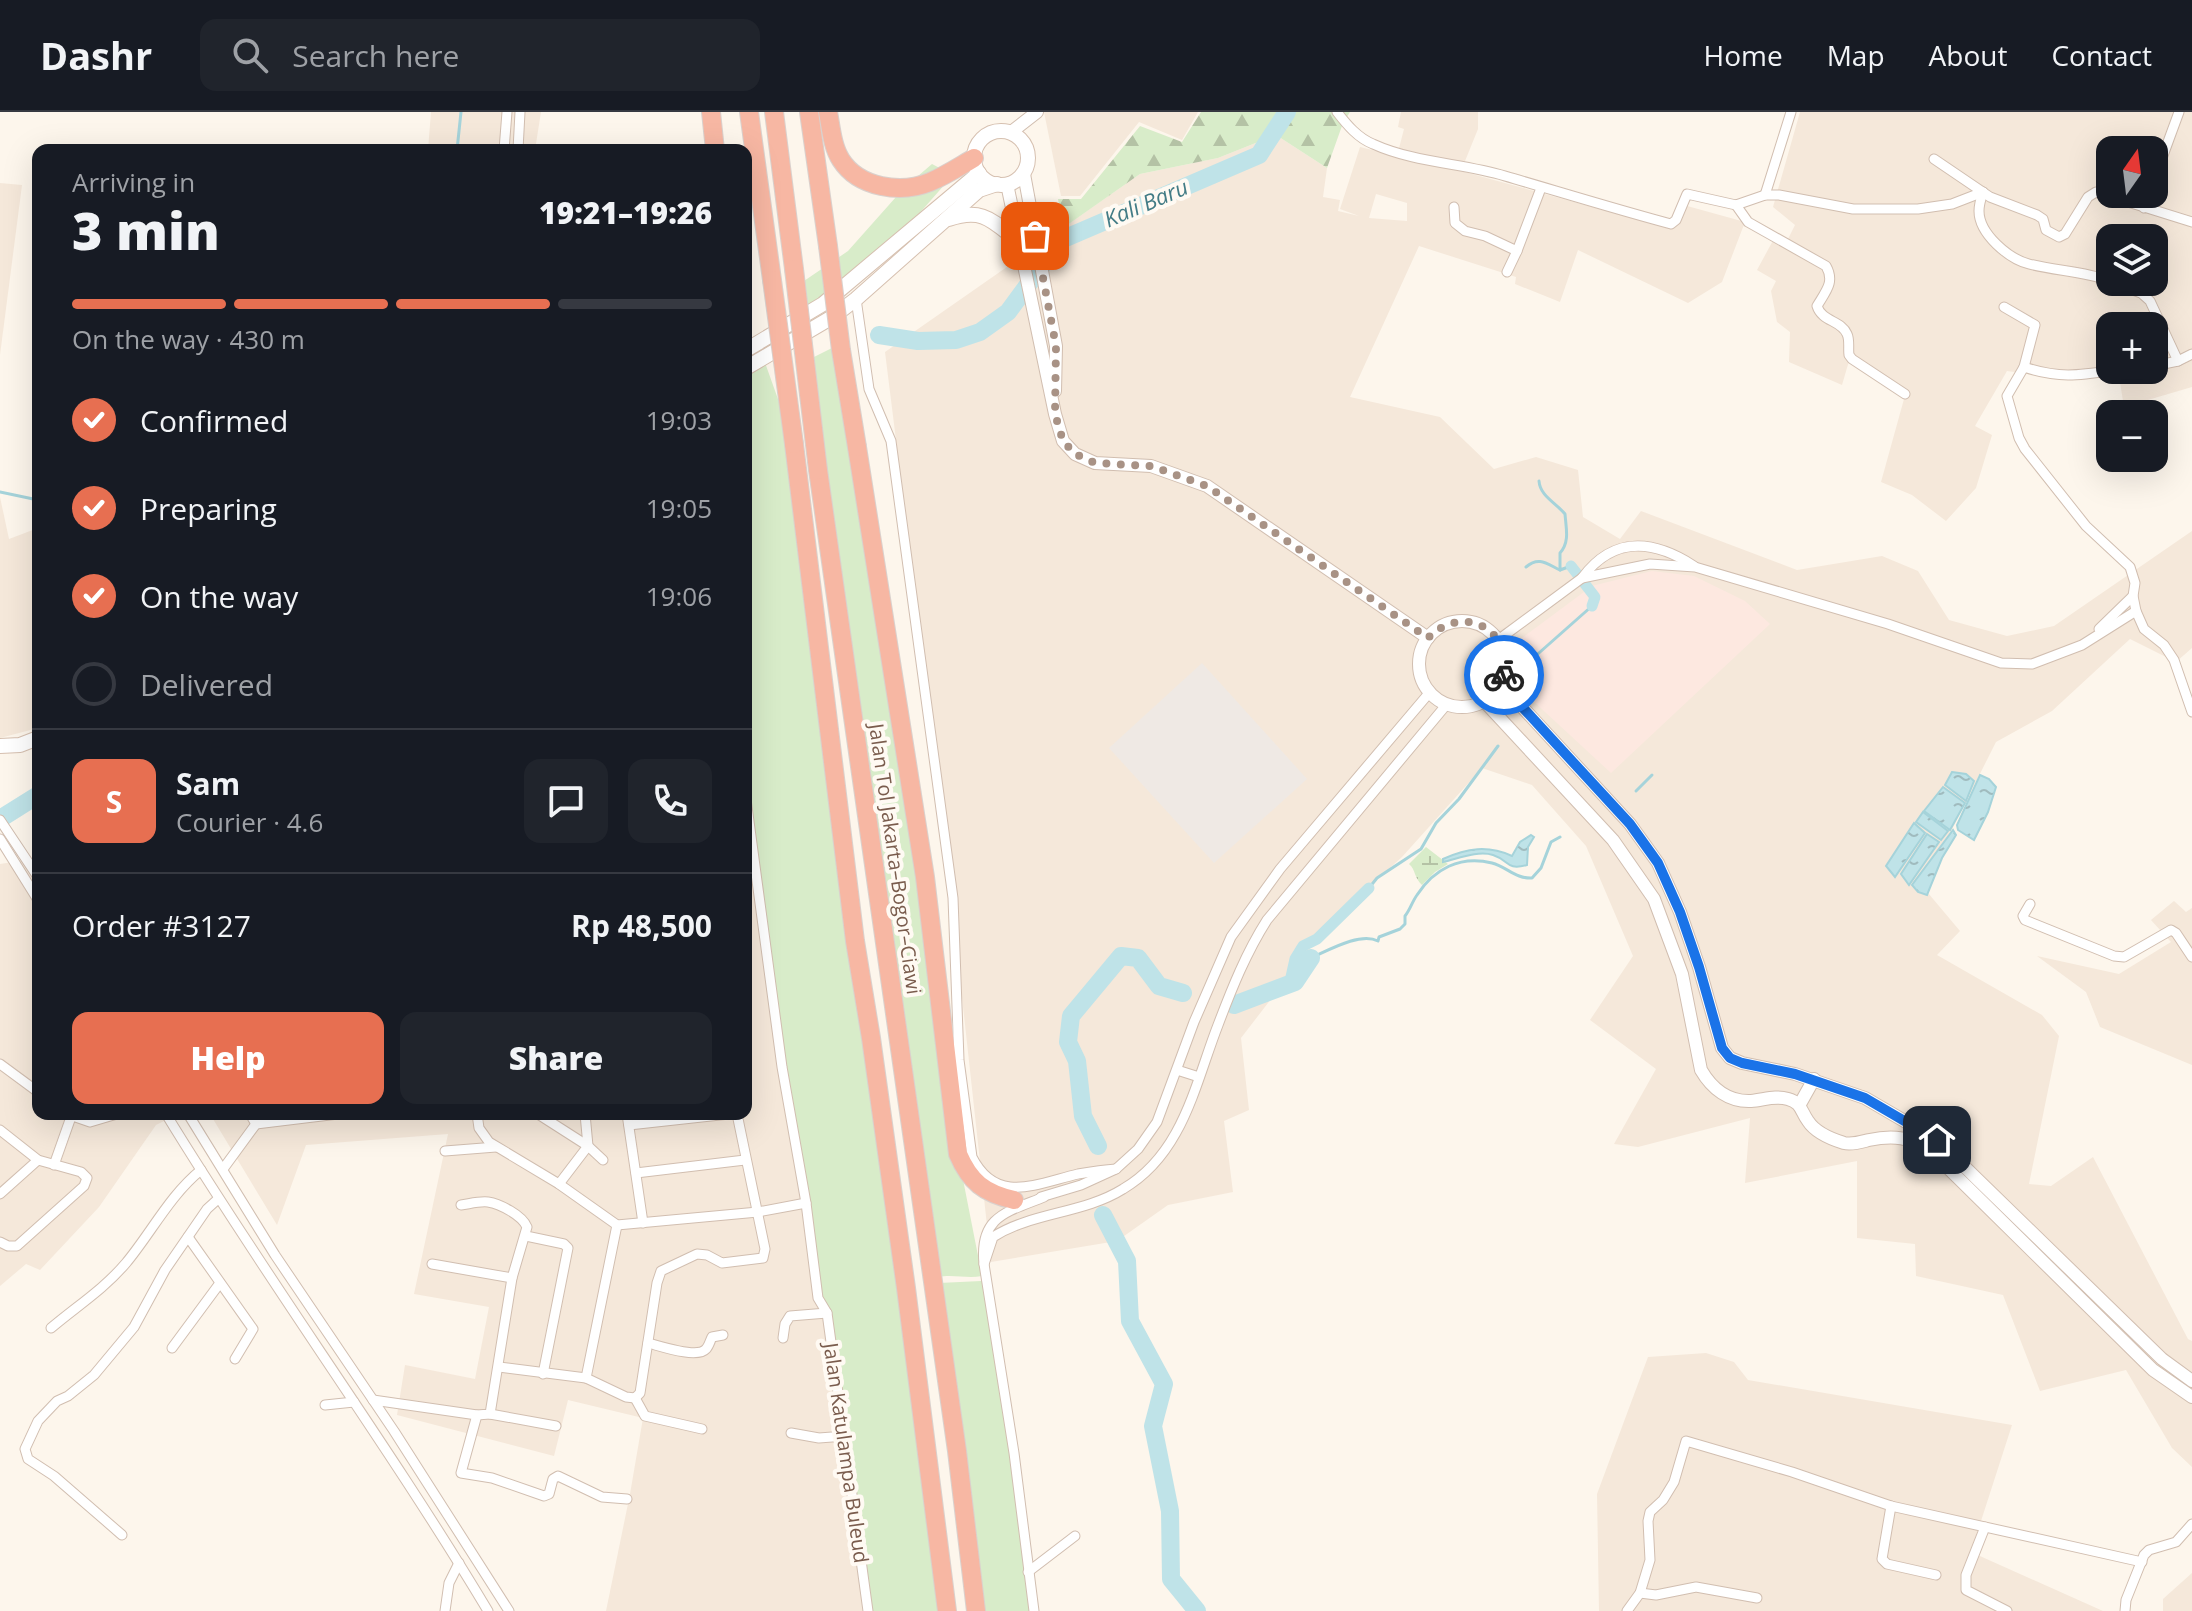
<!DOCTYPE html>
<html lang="en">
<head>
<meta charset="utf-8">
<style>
	:root { --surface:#171b24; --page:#20242c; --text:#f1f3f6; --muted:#9ea1a6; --line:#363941; --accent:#e76f51 }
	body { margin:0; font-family:"Open Sans",sans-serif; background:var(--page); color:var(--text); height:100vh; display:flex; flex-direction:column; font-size:30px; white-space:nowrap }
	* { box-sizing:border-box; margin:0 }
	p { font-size:26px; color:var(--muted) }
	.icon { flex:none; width:44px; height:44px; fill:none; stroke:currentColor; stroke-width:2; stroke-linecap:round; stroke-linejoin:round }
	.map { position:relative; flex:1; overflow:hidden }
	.drawer { position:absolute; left:32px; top:32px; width:720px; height:976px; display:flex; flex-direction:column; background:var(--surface); border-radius:16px; box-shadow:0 8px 32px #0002 }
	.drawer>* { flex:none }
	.needle { width:52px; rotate:14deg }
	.tools { position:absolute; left:2096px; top:24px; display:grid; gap:16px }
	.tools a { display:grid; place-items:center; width:72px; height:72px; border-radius:16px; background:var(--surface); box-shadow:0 8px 32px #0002; font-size:40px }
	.pin { position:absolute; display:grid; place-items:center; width:68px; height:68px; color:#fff; margin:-34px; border-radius:16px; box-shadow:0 4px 12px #0006 }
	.courier { position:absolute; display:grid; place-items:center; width:80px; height:80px; margin:-40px; border:6px solid #1a73e8; border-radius:50%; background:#fff; color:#222; box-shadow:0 2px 10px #0007 }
	.head em { font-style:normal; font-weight:800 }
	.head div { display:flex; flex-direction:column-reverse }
	.head { display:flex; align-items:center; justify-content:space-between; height:136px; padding:0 40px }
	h1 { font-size:52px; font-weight:800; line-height:60px }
	.bar { display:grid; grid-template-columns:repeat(4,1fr); gap:12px 8px; align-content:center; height:96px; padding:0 40px }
	.bar i { height:10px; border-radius:6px; background:var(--line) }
	.bar .on { background:var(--accent) }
	.bar p { grid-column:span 4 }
	.line { display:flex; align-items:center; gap:20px; padding:0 40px; border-top:2px solid var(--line) }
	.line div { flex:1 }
	.round { display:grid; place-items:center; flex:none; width:84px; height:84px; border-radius:16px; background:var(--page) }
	ol { padding:0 40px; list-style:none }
	li { display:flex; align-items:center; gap:24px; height:88px }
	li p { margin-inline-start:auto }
	li .icon { padding:8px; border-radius:50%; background:var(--accent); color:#fff; stroke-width:4 }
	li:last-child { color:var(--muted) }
	li i { width:44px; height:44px; border:4px solid var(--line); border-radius:50% }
	.cta { display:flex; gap:16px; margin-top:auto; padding:16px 40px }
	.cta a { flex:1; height:92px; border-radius:16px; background:var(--accent); color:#fff; font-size:32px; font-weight:800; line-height:92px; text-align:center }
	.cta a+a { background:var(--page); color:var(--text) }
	header { display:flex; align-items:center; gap:48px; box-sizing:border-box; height:112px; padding:0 40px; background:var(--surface); border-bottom:2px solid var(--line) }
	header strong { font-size:38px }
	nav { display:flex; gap:44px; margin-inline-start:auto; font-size:28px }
	.search { width:560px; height:72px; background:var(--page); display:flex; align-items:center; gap:20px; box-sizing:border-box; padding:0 28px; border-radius:16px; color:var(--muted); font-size:30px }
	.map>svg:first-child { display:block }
	.residential { fill:#f5e8da; fill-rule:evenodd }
	.commercial { fill:#fde8e0 }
	.industrial { fill:#efe9e4 }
	.green { fill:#d8ecc9 }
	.forest { fill:url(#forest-firs) }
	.wetland { fill:url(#wetland-marsh) }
	.water { fill:url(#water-ripples); stroke:#a5d3da; stroke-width:2 }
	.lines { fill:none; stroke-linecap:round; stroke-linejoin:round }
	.stream { stroke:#a5d3da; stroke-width:3 }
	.canal { stroke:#bfe3e8; stroke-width:11 }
	.river { stroke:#bfe3e8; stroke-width:18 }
	.minor-casing { stroke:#d1beb0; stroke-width:11 }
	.tertiary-casing { stroke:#d1beb0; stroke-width:14 }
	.secondary-casing { stroke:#d6c0b0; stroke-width:16 }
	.motorway-casing { stroke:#dad1cd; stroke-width:20 }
	.minor { stroke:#fff; stroke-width:9 }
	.tertiary { stroke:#fff; stroke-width:12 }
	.secondary { stroke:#fff; stroke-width:14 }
	.motorway { stroke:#f7b7a3; stroke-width:18 }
	.motorway-bridge-casing { stroke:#dad1cd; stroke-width:20; stroke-linecap:butt }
	.motorway-bridge { stroke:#f7b7a3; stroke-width:18 }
	.done { stroke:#a89285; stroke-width:8; stroke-dasharray:0 14.4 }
	.route { stroke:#1a73e8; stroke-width:10 }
	.labels { text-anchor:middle; stroke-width:8; stroke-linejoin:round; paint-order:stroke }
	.street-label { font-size:20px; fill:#7a5c4d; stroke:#fffaf3 }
	.water-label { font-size:22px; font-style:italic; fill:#437c86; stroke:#fffaf3 }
</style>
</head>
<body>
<header>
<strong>Dashr</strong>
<div class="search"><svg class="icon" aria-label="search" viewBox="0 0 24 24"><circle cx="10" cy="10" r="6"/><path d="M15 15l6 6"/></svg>Search here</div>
<nav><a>Home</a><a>Map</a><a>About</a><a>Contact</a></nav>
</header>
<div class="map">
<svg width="2192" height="1499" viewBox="0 0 2192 1499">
	<defs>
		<pattern id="forest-firs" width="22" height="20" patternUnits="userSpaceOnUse" patternTransform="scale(2)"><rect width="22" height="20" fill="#d8ecc9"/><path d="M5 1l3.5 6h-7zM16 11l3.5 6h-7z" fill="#b4c2a5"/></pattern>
		<pattern id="wetland-marsh" width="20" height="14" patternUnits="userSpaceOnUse" patternTransform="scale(2)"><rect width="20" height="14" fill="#d8ecc9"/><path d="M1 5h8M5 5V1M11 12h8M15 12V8" fill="none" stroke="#b4c2a5"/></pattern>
		<pattern id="water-ripples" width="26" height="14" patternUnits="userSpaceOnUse" patternTransform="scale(2)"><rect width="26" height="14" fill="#bfe3e8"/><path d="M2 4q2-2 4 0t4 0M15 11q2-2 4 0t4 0" fill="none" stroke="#a0bbbe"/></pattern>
	</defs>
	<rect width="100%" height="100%" fill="#fdf6ec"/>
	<g class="residential">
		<polygon points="431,0 541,0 535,38 428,38"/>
		<polygon points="1044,0 1198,0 1182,28 1139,10 1080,84 1061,84"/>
		<path d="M1401 0H1478V17L1461 59 1672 117 1680 92 1745 110 1722 170 1688 191 1578 138 1560 190 1515 172 1516 165 1419 134 1350 285 1440 305 1494 357 1536 345 1578 358 1583 405 1620 427 1641 399 1797 458 1882 444 1918 459 1949 508 2007 524 2054 514 2192 419V536L2176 550 2130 527 2052 599 1996 630 1923 775 1960 819 1937 843 2042 903 2059 924 2029 1072 2051 1074 2093 1045 2188 1227 2192 1229V1355L2172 1336 2126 1258 2040 1279 2003 1183 1916 1164 1915 1132 1857 1126V1049L1745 1071 1750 1006 1638 1035 1614 1032 1656 957 1590 908 1633 844 1586 734 1532 673 1482 656 1402 745 1332 808 1241 926 1249 998 1224 1009 1233 1080 1168 1093 1117 1129 991 1150 936 648 885 240 1140 62 1218 46 1276 23 1327 56 1323 85 1340 88 1338 99 1359 104 1340 97 1360 35 1397 44 1404 17 1398 15ZM1376 82 1407 91V109L1369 106Z"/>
		<path d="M1800 0H2192V275L2124 295 2118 258 2070 268 2007 259 1975 314 1992 323 1976 376 1946 409 1912 383 1881 370 1904 287 1849 249 1842 273 1789 250 1790 220 1777 210 1771 179 1776 169 1757 158 1776 123 1787 129 1795 113 1773 95ZM2110 38H2154V82H2110ZM2110 126H2154V170H2110ZM2110 214H2154V258H2110Z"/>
		<polygon points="0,71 22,73 0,243"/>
		<polygon points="0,385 9,427 38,416 38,616 0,626"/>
		<polygon points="746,685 827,1201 851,1367 863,1499 606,1499 630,1382 643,1306 568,1288 554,1344 397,1303 405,1253 475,1267 489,1195 414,1182 448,1022 306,1033 277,1113 210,1002 746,1002"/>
		<polygon points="38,746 38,1002 178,1002 156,1013 99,1095 40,1158 26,1152 0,1174 0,752"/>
		<polygon points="2174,789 2186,800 2192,796 2192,953 2100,915 2086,880 2037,844 2119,862 2171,830 2151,808"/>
		<polygon points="1706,1241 1734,1250 1748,1268 2012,1313 1971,1440 2103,1499 1599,1499 1597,1382 1648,1245"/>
		<polygon points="2192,1461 2192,1499 2163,1499 2163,1487"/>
	</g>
	<polygon class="commercial" points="1652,459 1694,464 1745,489 1770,512 1611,661 1516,573 1522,557 1518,529 1592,474"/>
	<polygon class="industrial" points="1202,551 1307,667 1214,751 1109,636"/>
	<g class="green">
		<polygon points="932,52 953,63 860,169 809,199 804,169 848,139 904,76"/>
		<polygon points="758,231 794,332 947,1499 866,1499 827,1201 818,1186 746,680 746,238"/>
		<path d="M840 232 958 1042 982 1164C967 1167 954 1162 938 1165L804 250Z"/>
		<polygon points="981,1169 985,1170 1034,1499 973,1499 939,1171"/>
	</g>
	<polygon class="forest" points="1201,0 1350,0 1343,11 1327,56 1276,23 1218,46 1140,62 1063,116 1058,87 1081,87 1140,14 1182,30"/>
	<path class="wetland" d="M1426 735 1448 752 1435 760 1422 773C1414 766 1416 758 1409 752Z"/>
	<g class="water">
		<polygon points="1952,660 1966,662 1974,669 1966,689 1945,673"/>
		<polygon points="1980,663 1989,667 1996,675 1988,700 1974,728 1958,718 1957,713"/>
		<polygon points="1943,675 1965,691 1950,718 1924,699"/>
		<polygon points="1923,700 1948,719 1941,728 1916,710"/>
		<polygon points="1914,711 1925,721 1895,765 1886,754"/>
		<polygon points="1953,718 1956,723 1942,746 1927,783 1918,780 1912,773"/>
		<polygon points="1927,722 1939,730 1909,773 1901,762"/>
		<path d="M1531 723 1534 725 1528 735 1527 753C1506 759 1509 748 1493 743 1478 738 1457 747 1443 750V747C1467 736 1488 733 1512 744L1520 730Z"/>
	</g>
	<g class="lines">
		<g class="stream">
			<polyline points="457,38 461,0"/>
			<path d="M1539 369C1540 384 1556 391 1565 402 1566 416 1570 430 1560 441V458L1571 454"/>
			<polyline points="0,380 38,388"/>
			<path d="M1526 455C1539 444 1547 452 1560 458"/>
			<polyline points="1528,576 1532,568 1531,548 1592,494"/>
			<polyline points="1636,679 1652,663"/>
			<polyline points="1369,776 1377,766 1421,737 1436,711 1459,687 1498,634"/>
			<path d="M1311 846C1329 838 1360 820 1378 829L1379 825 1400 817 1405 812V804C1410 798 1412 790 1417 783 1434 757 1460 743 1492 751 1507 755 1516 767 1532 766L1541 756 1551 730 1560 725"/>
		</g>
		<g class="canal">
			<polyline points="1571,454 1595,485 1592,494"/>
			<polyline points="1289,874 1295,847 1303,834 1317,827 1369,776"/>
		</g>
		<g class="river">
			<polyline points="879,223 918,229 956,228 980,220 1008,200 1061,128 1259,43 1287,0"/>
			<polyline points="0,707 38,683"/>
			<polyline points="1234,893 1295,870 1311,846"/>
			<polyline points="1098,1034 1083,1004 1077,949 1068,930 1071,904 1121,844 1138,846 1159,874 1183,881"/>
			<polyline points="1103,1103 1127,1149 1130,1209 1164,1272 1153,1314 1170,1399 1171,1467 1197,1499"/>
		</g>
		<defs>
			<g id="minor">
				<path d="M1337 0C1347 13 1358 26 1373 32 1415 51 1462 51 1505 64 1560 80 1615 97 1671 112L1676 108 1687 82 1736 93 1765 83H1779L1853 97H1918L1952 92 1983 80"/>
				<polyline points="504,38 507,0"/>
				<polyline points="518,38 520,0"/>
				<polyline points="1934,47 1990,85 2037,103 2043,107 2046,118 2059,125 2065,122 2088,85 2096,80 2192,110"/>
				<polyline points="2154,68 2179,0"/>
				<path d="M1983 80C1981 86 1979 93 1979 99 1979 122 2009 147 2029 152 2056 159 2084 159 2110 169"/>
				<polyline points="1765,83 1791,0"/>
				<path d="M1736 93 1748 110 1826 154C1835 170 1826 179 1817 194 1822 210 1841 208 1847 222 1850 228 1848 237 1849 243L1852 247 1905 282"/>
				<polyline points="1454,95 1455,111 1465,119 1485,124 1517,139"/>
				<polyline points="2144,96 2149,82"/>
				<polyline points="1507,160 1517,139 1541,76"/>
				<polyline points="2112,170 2141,181 2150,189 2178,249"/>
				<path d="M856 187 869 277 891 329 953 786 959 948 972 1045C996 1093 1036 1072 1078 1062 1090 1060 1103 1058 1116 1057"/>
				<polyline points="2004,195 2035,213 2024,255"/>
				<polyline points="2154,254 2178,249 2192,242"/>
				<path d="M2116 258C2081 263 2059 267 2024 255L2007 284 2019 326 2025 337 2086 414 2130 455 2135 471 2133 484 2136 499 2144 517 2164 533 2174 548 2192 600"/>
				<polyline points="1582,466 1650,452 1695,455 1888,512 2001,551 2032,552 2082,533 2136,499"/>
				<polyline points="2099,517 2133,484"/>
				<path d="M1498 528 1582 466C1614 423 1654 428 1694 454"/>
				<polyline points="746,687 782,955 806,1091 818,1186 827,1201 868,1499"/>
				<polyline points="0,708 38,765"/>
				<polyline points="0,727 38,788"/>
				<polyline points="2030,792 2023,804 2025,808 2114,844 2124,845 2171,818 2176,821 2192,845"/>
				<polyline points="0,952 38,980"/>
				<polyline points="1177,958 1199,965"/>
				<polyline points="67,1002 90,1010 117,1002"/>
				<path d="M166 1002C269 1171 386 1329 488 1499"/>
				<polyline points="188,1002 275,1143 394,1319 509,1499"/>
				<polyline points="250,1002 256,1012 338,1002"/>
				<polyline points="477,1002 479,1016 489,1030 559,1072 617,1113 758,1100 806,1091"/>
				<polyline points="538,1002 588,1034 603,1048"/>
				<polyline points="627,1002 643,1111"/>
				<polyline points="629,1013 729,1002"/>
				<polyline points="0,1018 38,1048 81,1060 87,1066 84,1074 17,1134 8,1134 0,1130"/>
				<polyline points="445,1039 496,1035"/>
				<polyline points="54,1053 71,1005"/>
				<polyline points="223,1057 256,1012"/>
				<polyline points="636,1061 745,1048"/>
				<polyline points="559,1072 588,1034 585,1002"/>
				<polyline points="0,1082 38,1048"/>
				<polyline points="1041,1085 1081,1073 1116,1057 1138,1037 1157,1010 1194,910 1231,825 1280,757 1430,580"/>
				<path d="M1044 1085C1007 1100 979 1104 984 1152L993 1125C1032 1100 1083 1102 1123 1077 1183 1042 1195 972 1218 913 1232 876 1246 841 1267 808L1447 592"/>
				<polyline points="526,1124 564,1132 568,1136 543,1262"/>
				<polyline points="188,1125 253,1217 235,1247"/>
				<polyline points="432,1152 512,1166"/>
				<polyline points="984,1152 1014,1341 1034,1499"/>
				<path d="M51 1216C77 1194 104 1177 126 1151 151 1121 170 1083 201 1058"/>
				<polyline points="783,1226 785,1212 790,1204 827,1201"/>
				<path d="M648 1231C660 1234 697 1247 706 1237 709 1234 710 1229 712 1225L723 1223"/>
				<polyline points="172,1236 220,1171"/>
				<polyline points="499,1255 586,1266 617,1113"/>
				<polyline points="586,1266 626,1285 635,1286 640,1281 657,1171 661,1159 697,1142 707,1143 722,1151 763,1146 765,1137 737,1002"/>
				<polyline points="635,1286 645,1304 702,1317"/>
				<path d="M373 1288 477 1303 490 1302 512 1166 527 1115C522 1103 500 1092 488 1090 479 1089 469 1092 461 1093"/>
				<polyline points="325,1293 354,1290"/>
				<polyline points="490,1302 556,1314"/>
				<polyline points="477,1303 461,1361 492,1366 544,1384 549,1382 553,1367 558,1364 602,1385 627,1387"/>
				<polyline points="791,1321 819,1326 845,1324"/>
				<polyline points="1891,1394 1882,1447 1887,1452 1936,1463"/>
				<polyline points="1985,1415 1966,1463 1966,1478 2007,1499"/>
				<polyline points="122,1423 54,1364 28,1347 25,1337 38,1309 57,1289 68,1284 94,1263 134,1215 165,1158 207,1097 218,1087"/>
				<polyline points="1028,1460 1075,1424"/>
				<polyline points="1640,1481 1656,1483 1696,1475 1757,1486"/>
				<polyline points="445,1499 449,1471 459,1451"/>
				<polyline points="1627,1499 1640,1481 1650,1448 1648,1409 1650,1400 1663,1388 1674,1370 1686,1329 1792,1360 1891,1394 2142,1450"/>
				<polyline points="2125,1499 2126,1488 2144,1443 2149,1438 2176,1430 2192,1412"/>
			</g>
			<g id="tertiary">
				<polyline points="1010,21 1037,0"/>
				<polyline points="1024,62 1056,234 1055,279"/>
				<polyline points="1007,72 1055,302 1063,329 1075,342 1095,351 1151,354 1207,374 1428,526"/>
				<circle cx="1462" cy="552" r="43"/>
				<polyline points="1501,572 1630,712 1658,751 1680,800 1699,855 1722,936 1730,946 1742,951 1795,962 1865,986 1937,1028 2162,1247 2192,1269"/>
				<path d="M1484 589 1613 728 1654 787 1682 862 1701 958C1712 977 1729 990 1751 989 1764 988 1775 983 1788 987 1802 991 1800 998 1808 1009 1815 1020 1831 1027 1844 1031 1852 1033 1861 1030 1869 1028 1906 1020 1918 1030 1946 1054L2153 1258 2192 1285"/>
				<polyline points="1800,992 1814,967"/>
			</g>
			<g id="secondary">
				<circle cx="1001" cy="46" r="27"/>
				<path d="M949 107C984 95 993 110 1019 130"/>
				<polyline points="746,238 823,192 979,61"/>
				<polyline points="746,256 834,204 856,187 979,78 997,72"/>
				<polyline points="0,634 20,633 38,626"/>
			</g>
			<g id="motorway">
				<polyline points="711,0 715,38"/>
				<polyline points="749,0 772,168"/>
				<polyline points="774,0 794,157"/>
				<polyline points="809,0 828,134"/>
				<path d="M828 0C831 15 832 34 841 48 859 76 901 82 930 70 945 64 960 54 974 46"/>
				<polyline points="794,332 855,829 871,926 906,1176 947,1499"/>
				<path d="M857 335 925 765 958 1042C970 1070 984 1081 1014 1088"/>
				<polyline points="818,358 957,1339 976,1499"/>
			</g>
		</defs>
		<use href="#minor" class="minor-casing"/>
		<use href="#tertiary" class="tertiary-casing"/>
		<use href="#secondary" class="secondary-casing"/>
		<use href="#motorway" class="motorway-casing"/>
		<use href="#minor" class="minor"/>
		<use href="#tertiary" class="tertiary"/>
		<use href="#secondary" class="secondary"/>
		<use href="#motorway" class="motorway"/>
		<defs>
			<g id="motorway-bridge">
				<polyline points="828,134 841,238 857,335"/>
				<polyline points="794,157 818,358"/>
				<polyline points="772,168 794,332"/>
			</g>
		</defs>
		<use href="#motorway-bridge" class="motorway-bridge-casing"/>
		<use href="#motorway-bridge" class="motorway-bridge"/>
	</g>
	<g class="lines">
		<path class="done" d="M1035 124 1056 234 1055 302 1063 329 1075 342 1095 351 1151 354 1207 374 1428 526C1461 492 1512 515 1504 563"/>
		<polyline class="route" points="1504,563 1501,572 1630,712 1658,751 1680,800 1699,855 1722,936 1730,946 1742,951 1795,962 1865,986 1937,1028"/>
	</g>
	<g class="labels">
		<g class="street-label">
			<text transform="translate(895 747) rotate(82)" y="7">Jalan Tol Jakarta–Bogor–Ciawi</text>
			<text transform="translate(846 1341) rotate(82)" y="7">Jalan Katulampa Buleud</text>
		</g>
		<g class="water-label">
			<text transform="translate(1146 91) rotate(-23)" y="8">Kali Baru</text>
		</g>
	</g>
</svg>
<div class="tools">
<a><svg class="needle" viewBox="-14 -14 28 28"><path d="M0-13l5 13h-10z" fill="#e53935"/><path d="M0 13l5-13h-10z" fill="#9ea1a6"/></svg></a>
<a><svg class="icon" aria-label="layers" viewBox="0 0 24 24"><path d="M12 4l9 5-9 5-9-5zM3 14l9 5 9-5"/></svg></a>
<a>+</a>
<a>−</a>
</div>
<div class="pin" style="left:1035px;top:124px;background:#ea580c"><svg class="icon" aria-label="bag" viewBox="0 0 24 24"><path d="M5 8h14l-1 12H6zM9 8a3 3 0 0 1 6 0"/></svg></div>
<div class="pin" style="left:1937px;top:1028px;background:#1f2937"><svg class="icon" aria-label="home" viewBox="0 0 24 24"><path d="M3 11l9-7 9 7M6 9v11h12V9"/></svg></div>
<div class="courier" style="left:1504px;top:563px"><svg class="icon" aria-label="bike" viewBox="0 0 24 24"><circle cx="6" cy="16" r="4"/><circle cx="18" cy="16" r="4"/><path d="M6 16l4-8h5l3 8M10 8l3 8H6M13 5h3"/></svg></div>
<section class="drawer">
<div class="head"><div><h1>3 min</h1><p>Arriving in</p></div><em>19:21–19:26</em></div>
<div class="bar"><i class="on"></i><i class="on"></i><i class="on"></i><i></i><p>On the way · 430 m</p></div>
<ol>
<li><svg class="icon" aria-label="check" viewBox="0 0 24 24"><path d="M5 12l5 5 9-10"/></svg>Confirmed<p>19:03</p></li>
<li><svg class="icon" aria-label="check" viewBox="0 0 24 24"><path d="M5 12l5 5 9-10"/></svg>Preparing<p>19:05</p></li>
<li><svg class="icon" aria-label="check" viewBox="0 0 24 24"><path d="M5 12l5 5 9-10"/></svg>On the way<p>19:06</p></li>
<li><i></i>Delivered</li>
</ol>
<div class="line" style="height:144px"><b class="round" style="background:var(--accent);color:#fff">S</b><div><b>Sam</b><p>Courier · 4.6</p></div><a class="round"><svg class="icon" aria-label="chat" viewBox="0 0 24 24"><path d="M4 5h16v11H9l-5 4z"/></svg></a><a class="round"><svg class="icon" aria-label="phone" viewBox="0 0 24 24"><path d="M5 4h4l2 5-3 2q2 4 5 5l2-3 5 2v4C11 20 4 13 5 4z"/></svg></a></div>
<div class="line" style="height:104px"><div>Order #3127</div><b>Rp 48,500</b></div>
<div class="cta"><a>Help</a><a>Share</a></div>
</section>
</div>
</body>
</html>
